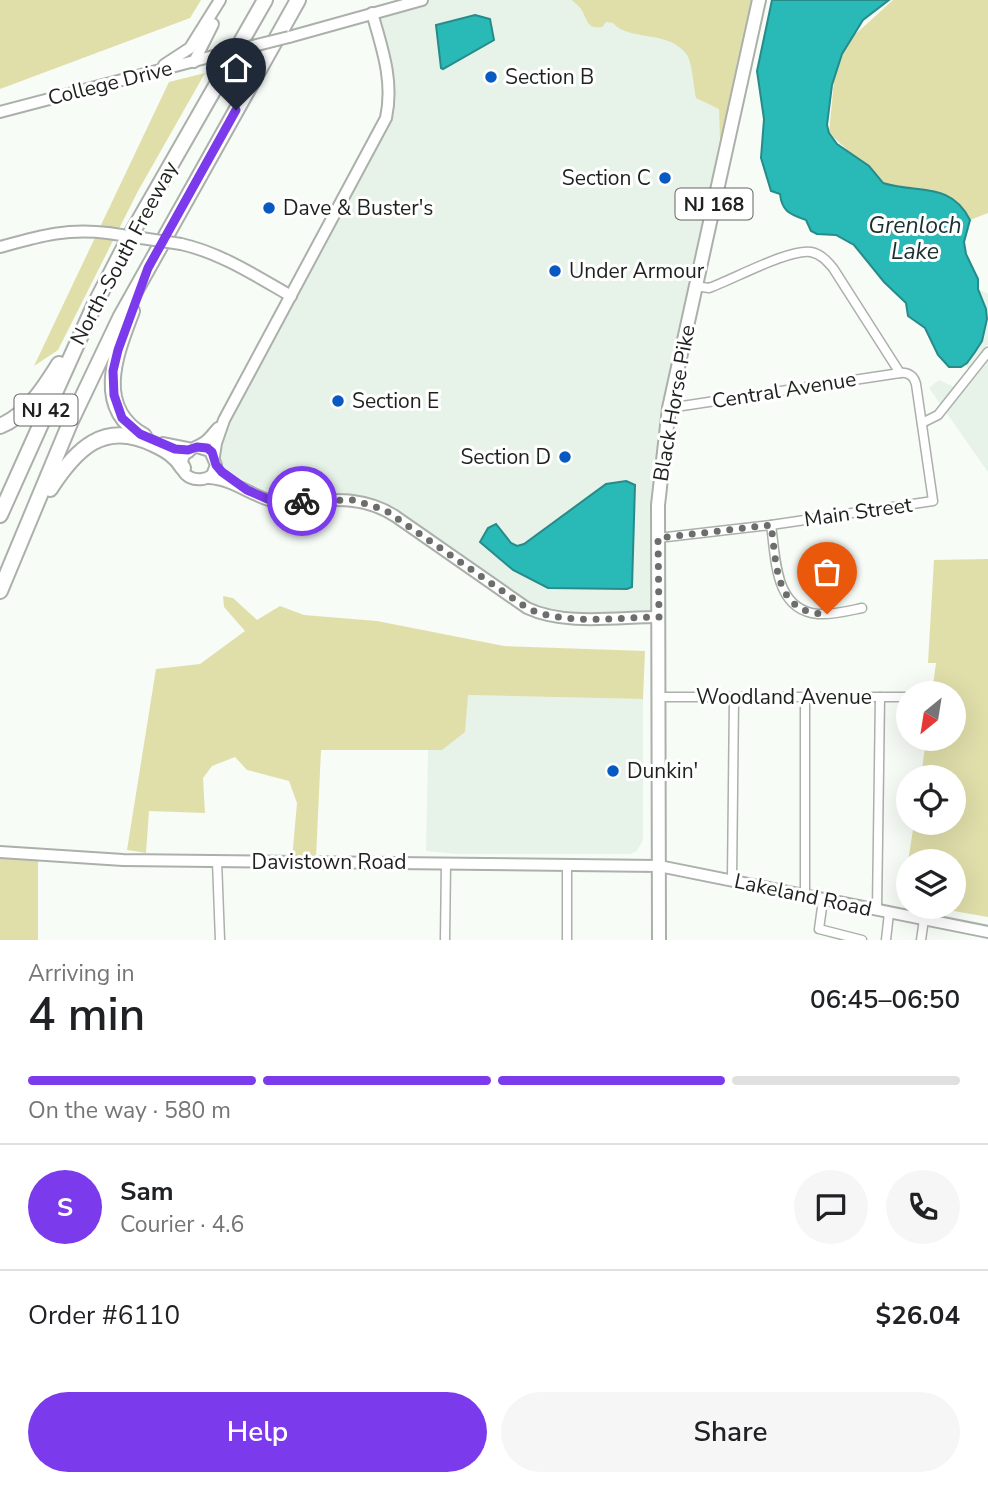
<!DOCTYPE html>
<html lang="en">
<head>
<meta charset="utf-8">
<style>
	:root { --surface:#fff; --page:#f6f6f6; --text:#202124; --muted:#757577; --line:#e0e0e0; --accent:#7c3aed }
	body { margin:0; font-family:"Nunito Sans",sans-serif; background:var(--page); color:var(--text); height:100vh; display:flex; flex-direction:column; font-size:26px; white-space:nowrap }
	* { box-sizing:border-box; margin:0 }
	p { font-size:23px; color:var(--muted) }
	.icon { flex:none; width:38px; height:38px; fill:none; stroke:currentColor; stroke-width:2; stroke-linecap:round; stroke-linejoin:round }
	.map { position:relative; height:940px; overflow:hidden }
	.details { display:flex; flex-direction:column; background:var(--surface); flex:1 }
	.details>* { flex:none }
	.needle { width:46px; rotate:210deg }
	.buttons { position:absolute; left:896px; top:681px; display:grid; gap:14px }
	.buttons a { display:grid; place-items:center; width:70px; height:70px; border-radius:50%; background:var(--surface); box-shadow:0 7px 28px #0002; font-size:35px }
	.pin { position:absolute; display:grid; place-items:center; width:60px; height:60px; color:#fff; margin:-72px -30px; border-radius:50% 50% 50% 0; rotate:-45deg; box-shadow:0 0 7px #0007 }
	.pin .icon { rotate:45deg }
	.courier { position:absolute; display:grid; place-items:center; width:70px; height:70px; margin:-35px; border:5px solid #7c3aed; border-radius:50%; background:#fff; color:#222; box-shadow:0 2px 9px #0007 }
	.overview em { font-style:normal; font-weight:600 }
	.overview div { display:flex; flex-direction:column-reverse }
	.overview { display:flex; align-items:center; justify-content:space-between; height:119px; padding:0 28px }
	h1 { font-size:46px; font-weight:600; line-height:52px }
	.bar { display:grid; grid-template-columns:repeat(4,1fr); gap:10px 7px; align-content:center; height:84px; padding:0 28px }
	.bar i { height:9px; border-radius:5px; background:var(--line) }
	.bar .on { background:var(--accent) }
	.bar p { grid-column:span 4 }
	.line { display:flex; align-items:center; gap:18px; padding:0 28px; border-top:2px solid var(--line) }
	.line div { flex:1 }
	.round { display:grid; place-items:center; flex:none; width:74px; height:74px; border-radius:37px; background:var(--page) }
	.button { display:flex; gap:14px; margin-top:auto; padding:14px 28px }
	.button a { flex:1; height:80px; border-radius:42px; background:var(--accent); color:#fff; font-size:28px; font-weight:600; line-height:80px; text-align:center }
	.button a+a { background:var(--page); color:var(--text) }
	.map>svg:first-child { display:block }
	.built { fill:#e7f3e9 }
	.green { fill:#e0dfaa }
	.water { fill:#29b9b7; stroke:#268b89; stroke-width:2 }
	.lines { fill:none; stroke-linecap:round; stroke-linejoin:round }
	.street-casing { stroke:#abb0ab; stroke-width:11 }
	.secondary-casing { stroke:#abb0ab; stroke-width:14 }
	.primary-casing { stroke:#abb0ab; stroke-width:16 }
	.highway-casing { stroke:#abb0ab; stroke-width:18 }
	.street { stroke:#fff; stroke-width:8 }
	.secondary { stroke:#fff; stroke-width:10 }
	.primary { stroke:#fff; stroke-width:12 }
	.highway { stroke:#fff; stroke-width:14 }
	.secondary-bridge-casing { stroke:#abb0ab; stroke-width:14; stroke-linecap:butt }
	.secondary-bridge { stroke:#fff; stroke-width:10 }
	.done { stroke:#6b6e6b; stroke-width:7; stroke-dasharray:0 12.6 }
	.route { stroke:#7c3aed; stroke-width:9 }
	.poi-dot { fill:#0959c3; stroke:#fff; stroke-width:2.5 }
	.labels { text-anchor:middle; stroke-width:6; stroke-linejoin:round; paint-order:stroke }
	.shield { fill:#fff; stroke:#626462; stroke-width:2 }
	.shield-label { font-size:19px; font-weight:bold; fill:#1f211f }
	.poi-label { font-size:21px; fill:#1f211f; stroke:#fff; text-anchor:start }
	.street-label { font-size:21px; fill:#1f211f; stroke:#fff }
	.water-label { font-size:23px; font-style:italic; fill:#1a3030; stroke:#fff }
</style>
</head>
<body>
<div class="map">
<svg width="988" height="940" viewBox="0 0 988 940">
	<rect width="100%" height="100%" fill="#f7fcf7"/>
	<g class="built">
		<polygon points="422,0 759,0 661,474 659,617 544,615 374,505 279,501 228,478 216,465 216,443 388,109 372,13"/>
		<polygon points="978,289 988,294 988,472 929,388 939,380 959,389 971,373 965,364 987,319"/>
		<polygon points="468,695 643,699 643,840 637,851 630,854 456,854 426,851 428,750 442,750"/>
	</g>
	<g class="green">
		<polygon points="0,0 201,0 190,18 0,89"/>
		<path d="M572 0H759L721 169 719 109 696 98C694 89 692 62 687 55 669 29 629 42 613 23L606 22 602 27C586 29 588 20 581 9 579 6 575 3 572 0Z"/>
		<polygon points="893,0 988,0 988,213 970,220 941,192 883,183 829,133 835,69 849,40"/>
		<polygon points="205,73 138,191 58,350 34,366 169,82"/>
		<polygon points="988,559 988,917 931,907 954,906 954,861 908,861 908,902 902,901 914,823 954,822 954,777 921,777 926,739 954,738 954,693 932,693 936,663 928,663 934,560"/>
		<polygon points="223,596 233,598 257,620 280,606 304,615 377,621 504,646 645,651 643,699 468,695 465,732 442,750 321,750 316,858 292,859 297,803 289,781 247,770 235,757 212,766 203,778 205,813 149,811 146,853 127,850 156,669 200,664 245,631 224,607"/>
		<polygon points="0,858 38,861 38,940 0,940"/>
	</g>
	<g class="water">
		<path d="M772 0H889L863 20 842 54 832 85 827 125 829 133 837 144 869 166 883 183C917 194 951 181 970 220L964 242 966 254 978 279V289L986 309 987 319 982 341 975 352 967 363 961 367H949L938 355 925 328 908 316 906 303 884 282 854 245 836 235 817 234 811 231 806 220C790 214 782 212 780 194L771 191 761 158 764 119 757 71Z"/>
		<polygon points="475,15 490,19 494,40 443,69 441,68 436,25"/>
		<polygon points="626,481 635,485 632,587 627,589 548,588 513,570 480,542 488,528 496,524 511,543 517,546 524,544 606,484"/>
	</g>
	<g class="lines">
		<defs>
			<g id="street">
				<path d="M695 286 709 288C732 280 790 248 811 252 821 254 827 261 833 268L900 373"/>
				<polyline points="922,423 938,415 988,352"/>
				<path d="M771 525C776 558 774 610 818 614 833 615 848 611 862 608"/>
				<path d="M658 538 771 525 933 501 916 384C914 376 908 372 900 373L669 408"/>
				<polyline points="660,697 908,697"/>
				<polyline points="805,697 805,896"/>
				<polyline points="217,861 220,940"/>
				<polyline points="732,880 734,697"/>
				<polyline points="823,900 819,929 862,940"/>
				<polyline points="877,910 880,697"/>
				<polyline points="445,940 446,863"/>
				<polyline points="567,940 567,865"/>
				<polyline points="886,940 889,913"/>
				<polyline points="921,940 924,919"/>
			</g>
			<g id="secondary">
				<polyline points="289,37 422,0"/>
				<polyline points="194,62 213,24"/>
				<polyline points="164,65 190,48 220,0"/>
				<polyline points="0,112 221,54"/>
				<path d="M181 244C221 253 256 276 291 296"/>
				<path d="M0 247C40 236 66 228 108 233"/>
				<path d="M197 447 210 451 216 465 212 475C199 485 176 477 183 458 187 448 199 447 206 441 211 437 214 432 218 428"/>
				<path d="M214 456 216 443 224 420 386 118C394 81 382 48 372 13"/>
				<path d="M209 478C231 479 249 494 269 500 282 503 295 502 307 501 340 499 367 498 395 516L527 608C565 626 618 617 659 617"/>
				<polyline points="0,852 123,860 659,866 988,932"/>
			</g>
			<polyline id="primary" points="659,940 658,505 669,408 759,0"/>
			<g id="highway">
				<path d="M132 311C116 353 93 408 144 436"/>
				<path d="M0 426C27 415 44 388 59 364"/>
				<polyline points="163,445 188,450"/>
				<path d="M50 489C76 449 104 420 153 444 166 450 176 456 183 468"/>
				<polyline points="0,515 94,306 129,238 265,0"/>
				<polyline points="0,591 70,423 120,318 298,0"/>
			</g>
		</defs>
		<use href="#street" class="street-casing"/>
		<use href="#secondary" class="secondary-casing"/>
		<use href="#primary" class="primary-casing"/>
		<use href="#highway" class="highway-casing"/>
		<use href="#street" class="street"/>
		<use href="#secondary" class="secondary"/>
		<use href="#primary" class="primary"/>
		<use href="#highway" class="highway"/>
		<defs>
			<g id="secondary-bridge">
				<polyline points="221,54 289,37"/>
				<polyline points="108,233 181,244"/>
			</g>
		</defs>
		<use href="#secondary-bridge" class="secondary-bridge-casing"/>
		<use href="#secondary-bridge" class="secondary-bridge"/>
	</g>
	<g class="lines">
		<path class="done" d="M302 501 353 500 385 510 527 608C565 626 618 617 659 617L658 538 771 525C777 565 774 614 827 614"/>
		<polyline class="route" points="236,110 148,268 118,350 113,371 114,395 122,418 140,434 175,449 188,450 197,447 207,448 212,452 216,465 222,472 247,490 270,500 302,501"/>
	</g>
	<g class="poi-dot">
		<circle cx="491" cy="77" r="7"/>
		<circle cx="665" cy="178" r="7"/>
		<circle cx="269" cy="208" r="7"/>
		<circle cx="555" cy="271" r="7"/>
		<circle cx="338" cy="401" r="7"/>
		<circle cx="565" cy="457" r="7"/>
		<circle cx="613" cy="771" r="7"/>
	</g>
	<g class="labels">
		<g class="shield">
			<rect x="675.5" y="188.5" width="77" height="31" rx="5"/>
			<rect x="14.5" y="394.5" width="63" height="31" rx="5"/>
		</g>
		<g class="shield-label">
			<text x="714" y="211">NJ 168</text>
			<text x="46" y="417">NJ 42</text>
		</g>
		<g class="poi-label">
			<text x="505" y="84">Section B</text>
			<text x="651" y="185" text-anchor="end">Section C</text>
			<text x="283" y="215">Dave &amp; Buster's</text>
			<text x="569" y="278">Under Armour</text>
			<text x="352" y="408">Section E</text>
			<text x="551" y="464" text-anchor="end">Section D</text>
			<text x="627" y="778">Dunkin'</text>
		</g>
		<g class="street-label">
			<text transform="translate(110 83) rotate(-14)" y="7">College Drive</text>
			<text transform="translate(124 253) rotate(-62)" y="7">North-South Freeway</text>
			<text transform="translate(784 390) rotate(-9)" y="7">Central Avenue</text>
			<text transform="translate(674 403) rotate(-80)" y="7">Black Horse Pike</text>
			<text transform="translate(858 512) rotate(-8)" y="7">Main Street</text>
			<text x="784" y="704">Woodland Avenue</text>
			<text x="329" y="869">Davistown Road</text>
			<text transform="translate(803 895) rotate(12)" y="7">Lakeland Road</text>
		</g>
		<g class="water-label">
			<text x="915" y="233">Grenloch<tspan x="915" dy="26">Lake</tspan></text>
		</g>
	</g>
</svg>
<div class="buttons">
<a><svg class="needle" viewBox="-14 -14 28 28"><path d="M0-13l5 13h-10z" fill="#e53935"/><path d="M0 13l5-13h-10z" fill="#757577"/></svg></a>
<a><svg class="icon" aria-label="locate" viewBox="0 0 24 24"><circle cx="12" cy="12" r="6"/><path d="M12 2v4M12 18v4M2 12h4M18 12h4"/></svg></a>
<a><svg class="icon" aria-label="layers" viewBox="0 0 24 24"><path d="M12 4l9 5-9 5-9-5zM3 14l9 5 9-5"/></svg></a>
</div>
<div class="pin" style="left:827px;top:614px;background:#ea580c"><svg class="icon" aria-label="bag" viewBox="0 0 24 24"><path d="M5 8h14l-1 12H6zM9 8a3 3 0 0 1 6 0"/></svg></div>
<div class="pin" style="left:236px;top:110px;background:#1f2937"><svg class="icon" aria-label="home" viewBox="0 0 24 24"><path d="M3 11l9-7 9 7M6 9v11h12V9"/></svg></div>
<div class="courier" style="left:302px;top:501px"><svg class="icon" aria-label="bike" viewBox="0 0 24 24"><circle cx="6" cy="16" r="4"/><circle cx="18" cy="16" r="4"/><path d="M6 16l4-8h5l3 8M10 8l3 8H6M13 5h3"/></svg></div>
</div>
<section class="details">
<div class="overview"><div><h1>4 min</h1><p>Arriving in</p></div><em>06:45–06:50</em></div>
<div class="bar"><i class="on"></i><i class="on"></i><i class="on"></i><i></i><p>On the way · 580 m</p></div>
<div class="line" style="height:126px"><b class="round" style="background:var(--accent);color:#fff">S</b><div><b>Sam</b><p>Courier · 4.6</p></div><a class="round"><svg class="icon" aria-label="chat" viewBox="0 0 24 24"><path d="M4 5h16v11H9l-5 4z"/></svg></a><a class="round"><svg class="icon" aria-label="phone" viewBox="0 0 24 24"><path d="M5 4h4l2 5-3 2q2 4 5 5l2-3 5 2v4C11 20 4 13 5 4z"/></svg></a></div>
<div class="line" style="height:91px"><div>Order #6110</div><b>$26.04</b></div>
<div class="button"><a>Help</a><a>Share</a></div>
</section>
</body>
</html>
